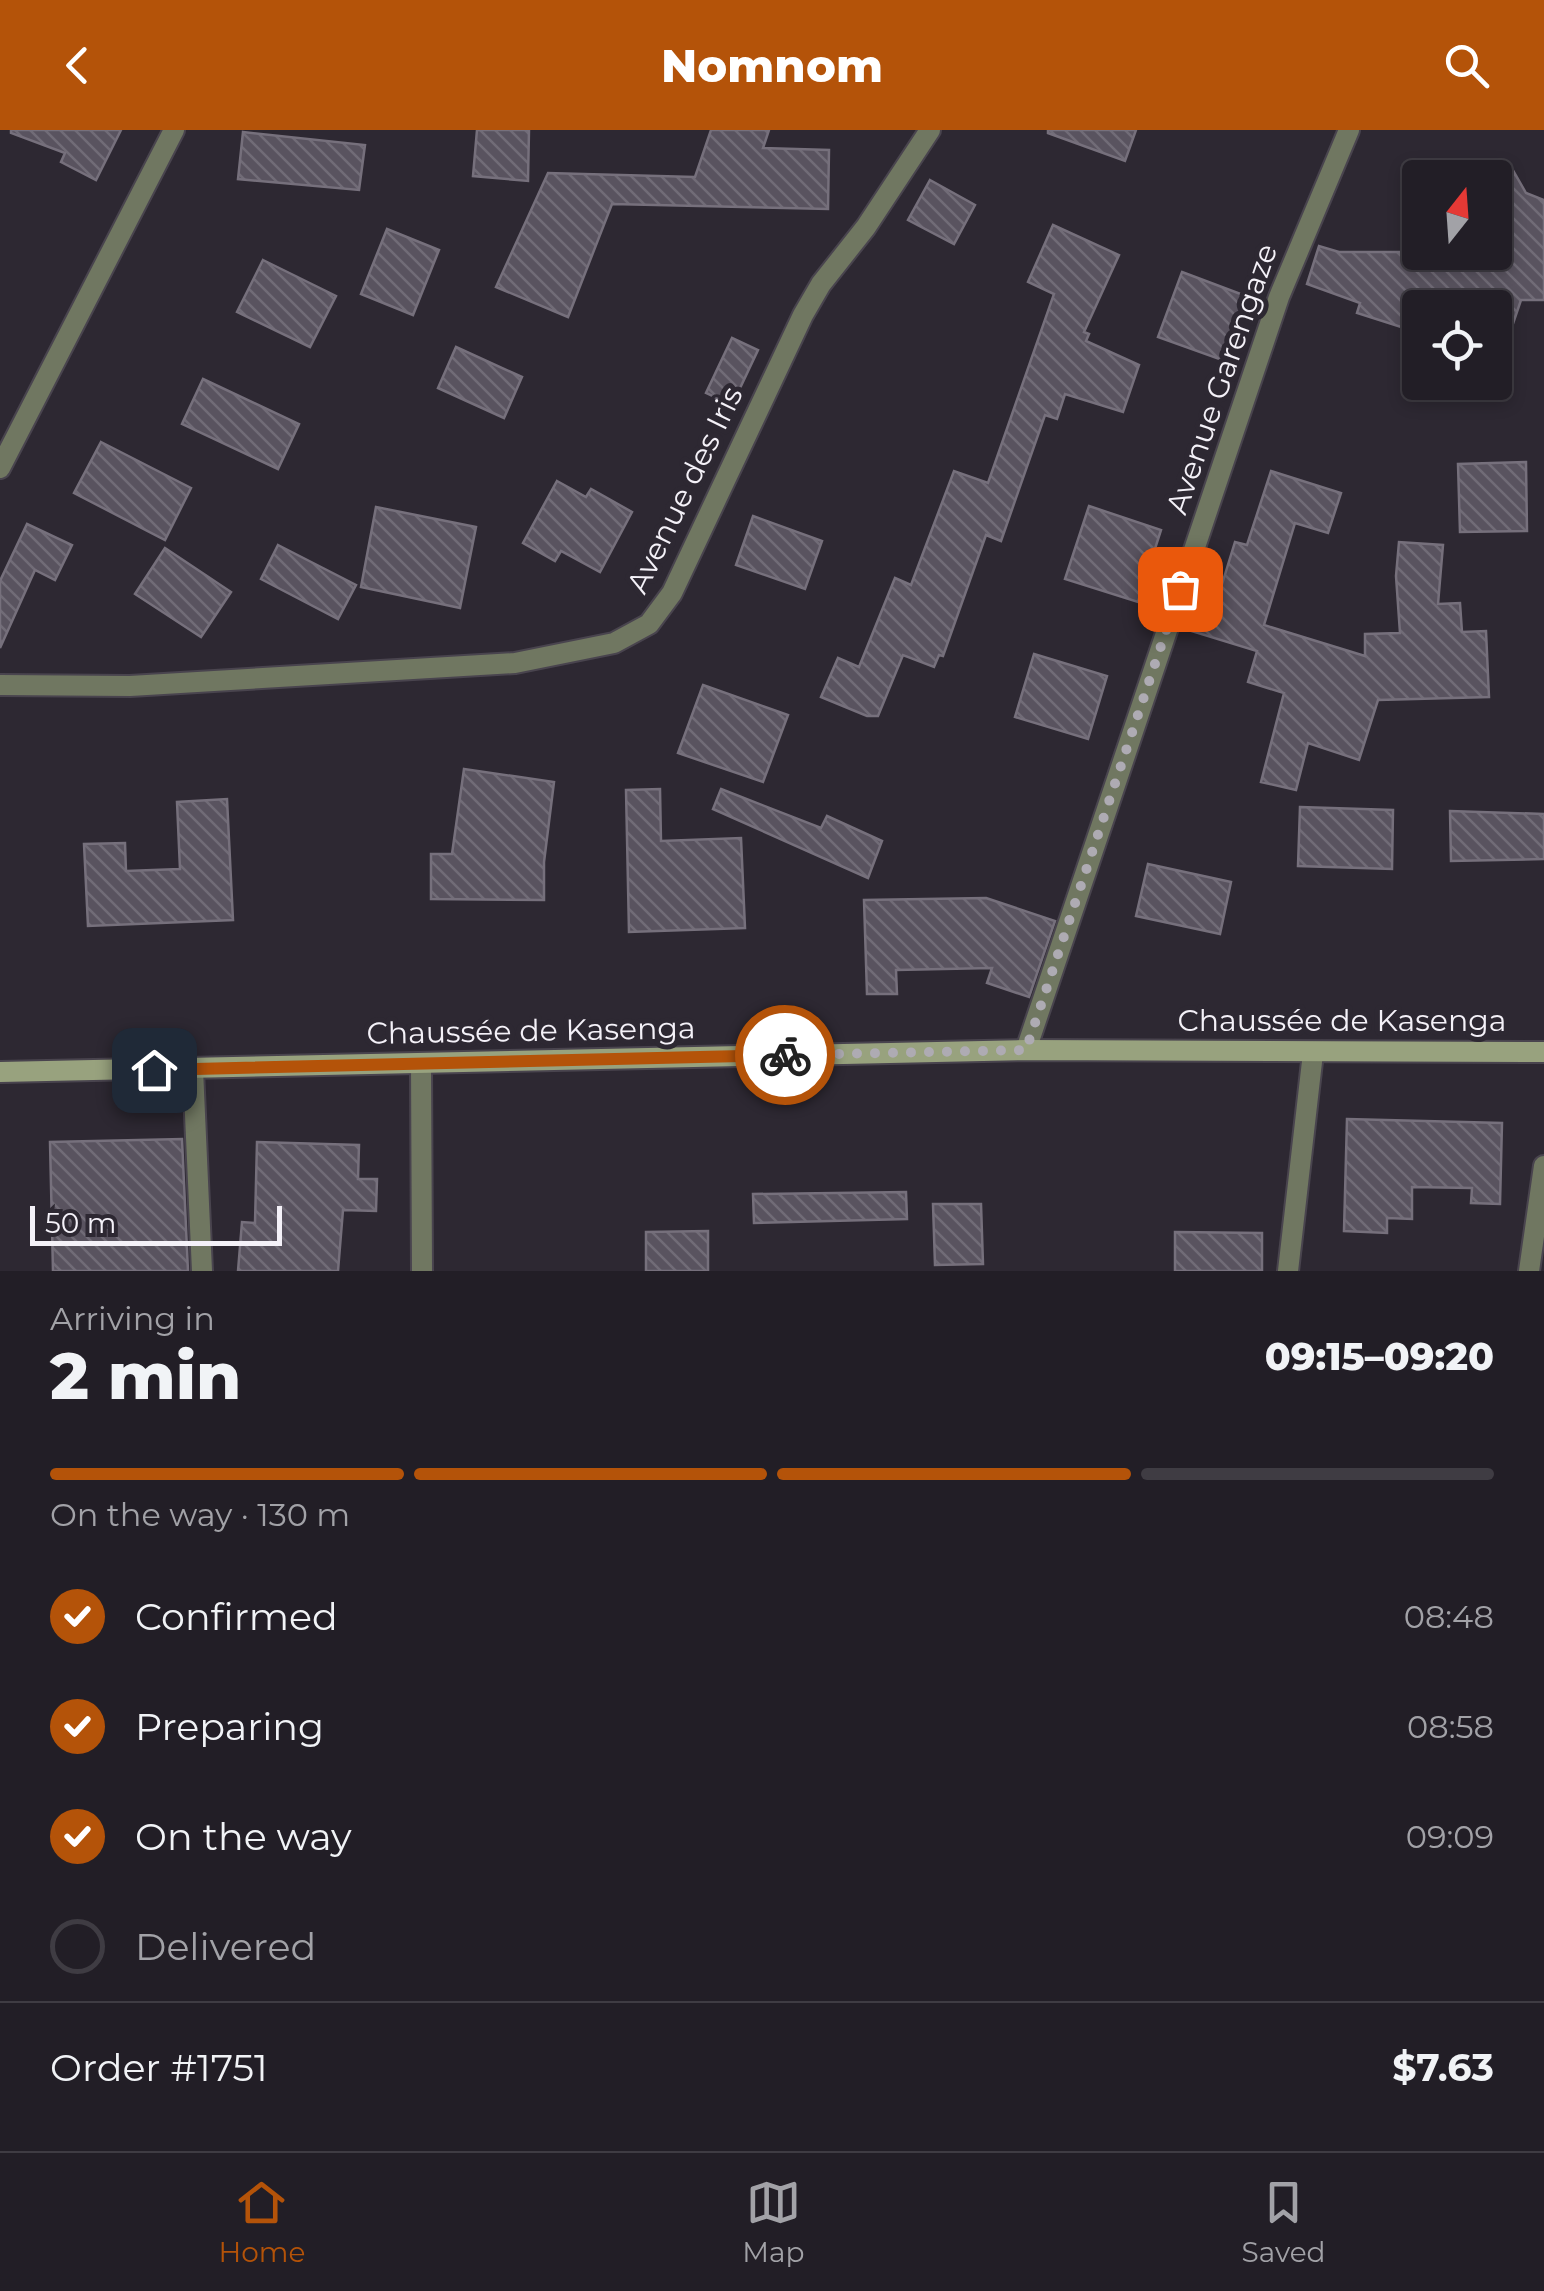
<!DOCTYPE html>
<html lang="en">
<head>
<meta charset="utf-8">
<style>
	:root { --surface:#221e26; --page:#2e2b32; --text:#f1f3f6; --muted:#a2a2a7; --line:#3f3c43; --accent:#b45309 }
	body { margin:0; font-family:Montserrat,sans-serif; background:var(--page); color:var(--text); height:100vh; display:flex; flex-direction:column; font-size:38px; white-space:nowrap }
	* { box-sizing:border-box; margin:0 }
	p { font-size:32px; color:var(--muted) }
	.icon { flex:none; width:55px; height:55px; fill:none; stroke:currentColor; stroke-width:2; stroke-linecap:round; stroke-linejoin:round }
	.map { position:relative; height:1141px; overflow:hidden }
	.details { display:flex; flex-direction:column; background:var(--surface); flex:1 }
	.details>* { flex:none }
	.needle { width:65px; rotate:17deg }
	.fabs { position:absolute; left:1402px; top:30px; display:grid; gap:20px }
	.fabs a { display:grid; place-items:center; width:110px; height:110px; border-radius:10px; background:var(--surface); box-shadow:0 5px 15px #0003,0 0 0 2px var(--line); font-size:50px }
	.scale { position:absolute; left:30px; bottom:25px; width:252px; box-sizing:border-box; padding-left:10px; border:5px solid #f4f1f8; border-top:0; font-size:28px; line-height:35px; white-space:nowrap; color:#f4f1f8; -webkit-text-stroke:8px #2d2832; paint-order:stroke }
	.pin { position:absolute; display:grid; place-items:center; width:85px; height:85px; color:#fff; margin:-42px; border-radius:20px; box-shadow:0 5px 15px #0006 }
	.courier { position:absolute; display:grid; place-items:center; width:100px; height:100px; margin:-50px; border:8px solid #b45309; border-radius:50%; background:#fff; color:#222; box-shadow:0 2px 12px #0007 }
	.summary em { font-style:normal; font-weight:800 }
	.summary div { display:flex; flex-direction:column-reverse }
	.summary { display:flex; align-items:center; justify-content:space-between; height:170px; padding:0 50px }
	h1 { font-size:65px; font-weight:800; line-height:75px }
	.bar { display:grid; grid-template-columns:repeat(4,1fr); gap:15px 10px; align-content:center; height:120px; padding:0 50px }
	.bar i { height:12px; border-radius:8px; background:var(--line) }
	.bar .current { background:var(--accent) }
	.bar p { grid-column:span 4 }
	.line { display:flex; align-items:center; gap:25px; padding:0 50px; border-top:2px solid var(--line) }
	.line div { flex:1 }
	ol { padding:0 50px; list-style:none }
	li { display:flex; align-items:center; gap:30px; height:110px }
	li p { margin-inline-start:auto }
	li .icon { padding:10px; border-radius:50%; background:var(--accent); color:#fff; stroke-width:4 }
	li:last-child { color:var(--muted) }
	li i { width:55px; height:55px; border:5px solid var(--line); border-radius:50% }
	header { display:flex; justify-content:space-between; align-items:center; height:130px; padding:0 50px; background:var(--accent); color:#fff; font-size:45px; font-weight:800 }
	.tabs { display:flex; justify-content:space-around; align-items:center; height:140px; border-top:2px solid var(--line); background:var(--surface); font-size:28px; color:var(--muted) }
	.tabs a { display:grid; justify-items:center; gap:5px }
	.tabs .current { color:var(--accent) }
	.map>svg:first-child { display:block }
	.building { fill:url(#building-back-hatch); stroke:#76707c; stroke-width:2.5 }
	.lines { fill:none; stroke-linecap:round; stroke-linejoin:round }
	.minor-casing { stroke:#49444e; stroke-width:24 }
	.tertiary-casing { stroke:#49444e; stroke-width:24 }
	.secondary-casing { stroke:#49444e; stroke-width:24 }
	.minor { stroke:#707761; stroke-width:20 }
	.tertiary { stroke:#707761; stroke-width:20 }
	.secondary { stroke:#98a27e; stroke-width:20 }
	.done { stroke:#aeabb3; stroke-width:10; stroke-dasharray:0 18 }
	.route { stroke:#b45309; stroke-width:12 }
	.labels { text-anchor:middle; stroke-width:10; stroke-linejoin:round; paint-order:stroke }
	.street-label { font-size:30px; fill:#f4f1f8; stroke:#2d2832 }
</style>
</head>
<body>
<header><svg class="icon" aria-label="back" viewBox="0 0 24 24"><path d="M15 5l-7 7 7 7"/></svg>Nomnom<svg class="icon" aria-label="search" viewBox="0 0 24 24"><circle cx="10" cy="10" r="6"/><path d="M15 15l6 6"/></svg></header>
<div class="map">
<svg width="1544" height="1141" viewBox="0 0 1544 1141">
	<defs>
		<pattern id="building-back-hatch" width="6" height="6" patternUnits="userSpaceOnUse" patternTransform="scale(2.5)"><rect width="6" height="6" fill="#59535f"/><path d="M-1 5l2 2M0 0l6 6M5-1l2 2" fill="none" stroke="#716c77"/></pattern>
	</defs>
	<rect width="100%" height="100%" fill="#2d2832"/>
	<g class="building">
		<polygon points="11,0 121,0 96,50 61,32 65,23 11,3"/>
		<polygon points="477,0 529,0 528,51 473,46"/>
		<polygon points="711,0 769,0 763,18 829,20 828,79 612,74 568,187 496,157 548,43 695,47"/>
		<polygon points="1048,0 1136,0 1125,31 1048,3"/>
		<polygon points="243,2 365,15 359,60 238,49"/>
		<polygon points="1514,42 1526,63 1544,70 1544,170 1521,170 1500,232 1495,232 1495,178 1420,178 1420,203 1357,183 1360,173 1307,154 1319,116 1339,122 1495,122 1495,96"/>
		<polygon points="930,50 975,75 954,114 908,90"/>
		<polygon points="1053,95 1119,125 1084,202 1089,204 1086,211 1139,235 1123,282 1065,264 1057,289 1045,285 1001,411 986,405 943,526 939,525 934,537 903,525 878,586 867,586 821,567 838,528 859,537 895,448 911,455 954,341 988,353 1054,164 1028,152"/>
		<polygon points="387,99 439,120 413,185 361,164"/>
		<polygon points="263,130 336,166 310,217 237,182"/>
		<polygon points="1182,142 1246,166 1222,230 1158,207"/>
		<polygon points="732,208 758,220 732,275 706,263"/>
		<polygon points="456,217 522,247 504,288 438,258"/>
		<polygon points="203,249 299,294 278,339 182,294"/>
		<polygon points="101,312 191,358 165,410 74,363"/>
		<polygon points="1526,332 1527,401 1460,402 1458,334"/>
		<polygon points="1271,341 1341,363 1328,403 1295,393 1264,495 1365,526 1365,504 1400,503 1396,446 1399,412 1443,415 1438,474 1460,473 1462,502 1486,501 1489,567 1378,570 1359,630 1308,613 1296,660 1261,652 1284,563 1248,552 1257,521 1188,500 1197,472 1215,477 1235,412 1247,415"/>
		<polygon points="557,351 586,367 591,359 632,382 600,442 561,421 555,431 523,413"/>
		<polygon points="1089,376 1161,400 1138,472 1065,449"/>
		<polygon points="376,377 476,397 460,478 361,457"/>
		<polygon points="753,386 822,411 805,459 736,435"/>
		<polygon points="27,394 72,415 55,450 35,440 0,518 0,451"/>
		<polygon points="278,415 356,455 338,489 261,449"/>
		<polygon points="165,418 231,462 201,507 135,464"/>
		<polygon points="1034,524 1107,546 1088,609 1015,587"/>
		<polygon points="703,555 788,585 763,652 678,623"/>
		<polygon points="464,639 554,652 544,732 544,770 431,769 431,724 452,724"/>
		<polygon points="660,659 661,711 741,708 745,798 629,802 626,660"/>
		<polygon points="721,659 821,698 827,686 882,711 868,748 713,679"/>
		<polygon points="227,669 233,790 88,796 84,714 125,713 126,741 180,739 177,672"/>
		<polygon points="1300,677 1393,680 1392,739 1298,736"/>
		<polygon points="1450,681 1544,684 1544,729 1451,731"/>
		<polygon points="1148,734 1231,752 1220,804 1136,786"/>
		<polygon points="986,768 1055,791 1029,867 987,853 992,838 896,840 897,864 867,864 864,770"/>
		<polygon points="1347,989 1502,993 1500,1074 1471,1073 1472,1058 1412,1057 1412,1089 1387,1088 1387,1103 1344,1101"/>
		<polygon points="182,1009 188,1141 53,1141 50,1012"/>
		<polygon points="257,1012 359,1015 358,1049 377,1049 376,1081 343,1080 338,1141 238,1141 242,1092 255,1093"/>
		<polygon points="906,1062 907,1089 754,1093 753,1064"/>
		<polygon points="933,1074 981,1074 983,1134 935,1135"/>
		<polygon points="708,1101 708,1141 646,1141 646,1102"/>
		<polygon points="1175,1102 1262,1103 1262,1141 1175,1141"/>
	</g>
	<g class="lines">
		<defs>
			<g id="minor">
				<polyline points="0,555 130,556 515,533 614,513 649,494 672,463 803,185 821,154 866,97 930,0"/>
				<polyline points="1026,920 1279,167 1349,0"/>
				<polyline points="421,933 422,1141"/>
				<polyline points="193,940 202,1141"/>
				<polyline points="1288,1141 1313,923"/>
				<polyline points="1529,1141 1544,1036"/>
			</g>
			<polyline id="tertiary" points="0,338 174,0"/>
			<polyline id="secondary" points="0,942 1026,920 1544,922"/>
		</defs>
		<use href="#minor" class="minor-casing"/>
		<use href="#tertiary" class="tertiary-casing"/>
		<use href="#secondary" class="secondary-casing"/>
		<use href="#minor" class="minor"/>
		<use href="#tertiary" class="tertiary"/>
		<use href="#secondary" class="secondary"/>
	</g>
	<g class="lines">
		<polyline class="done" points="785,925 1026,920 1180,459"/>
		<polyline class="route" points="154,940 785,925"/>
	</g>
	<g class="labels">
		<g class="street-label">
			<text transform="translate(1222 249) rotate(-71)" y="10">Avenue Garengaze</text>
			<text transform="translate(685 360) rotate(-64)" y="10">Avenue des Iris</text>
			<text x="1342" y="901">Chaussée de Kasenga</text>
			<text transform="translate(531 901) rotate(-1)" y="10">Chaussée de Kasenga</text>
		</g>
	</g>
</svg>
<div class="fabs">
<a><svg class="needle" viewBox="-14 -14 28 28"><path d="M0-13l5 13h-10z" fill="#e53935"/><path d="M0 13l5-13h-10z" fill="#a2a2a7"/></svg></a>
<a><svg class="icon" aria-label="locate" viewBox="0 0 24 24"><circle cx="12" cy="12" r="6"/><path d="M12 2v4M12 18v4M2 12h4M18 12h4"/></svg></a>
</div>
<div class="scale">50 m</div>
<div class="pin" style="left:1180px;top:459px;background:#ea580c"><svg class="icon" aria-label="bag" viewBox="0 0 24 24"><path d="M5 8h14l-1 12H6zM9 8a3 3 0 0 1 6 0"/></svg></div>
<div class="pin" style="left:154px;top:940px;background:#1f2937"><svg class="icon" aria-label="home" viewBox="0 0 24 24"><path d="M3 11l9-7 9 7M6 9v11h12V9"/></svg></div>
<div class="courier" style="left:785px;top:925px"><svg class="icon" aria-label="bike" viewBox="0 0 24 24"><circle cx="6" cy="16" r="4"/><circle cx="18" cy="16" r="4"/><path d="M6 16l4-8h5l3 8M10 8l3 8H6M13 5h3"/></svg></div>
</div>
<section class="details">
<div class="summary"><div><h1>2 min</h1><p>Arriving in</p></div><em>09:15–09:20</em></div>
<div class="bar"><i class="current"></i><i class="current"></i><i class="current"></i><i></i><p>On the way · 130 m</p></div>
<ol>
<li><svg class="icon" aria-label="check" viewBox="0 0 24 24"><path d="M5 12l5 5 9-10"/></svg>Confirmed<p>08:48</p></li>
<li><svg class="icon" aria-label="check" viewBox="0 0 24 24"><path d="M5 12l5 5 9-10"/></svg>Preparing<p>08:58</p></li>
<li><svg class="icon" aria-label="check" viewBox="0 0 24 24"><path d="M5 12l5 5 9-10"/></svg>On the way<p>09:09</p></li>
<li><i></i>Delivered</li>
</ol>
<div class="line" style="height:130px"><div>Order #1751</div><b>$7.63</b></div>
</section>
<nav class="tabs">
<a class="current"><svg class="icon" aria-label="home" viewBox="0 0 24 24"><path d="M3 11l9-7 9 7M6 9v11h12V9"/></svg>Home</a>
<a><svg class="icon" aria-label="map" viewBox="0 0 24 24"><path d="M3 6l6-2 6 2 6-2v14l-6 2-6-2-6 2zM9 4v14M15 6v14"/></svg>Map</a>
<a><svg class="icon" aria-label="saved" viewBox="0 0 24 24"><path d="M7 4h10v16l-5-4-5 4z"/></svg>Saved</a>
</nav>
</body>
</html>
